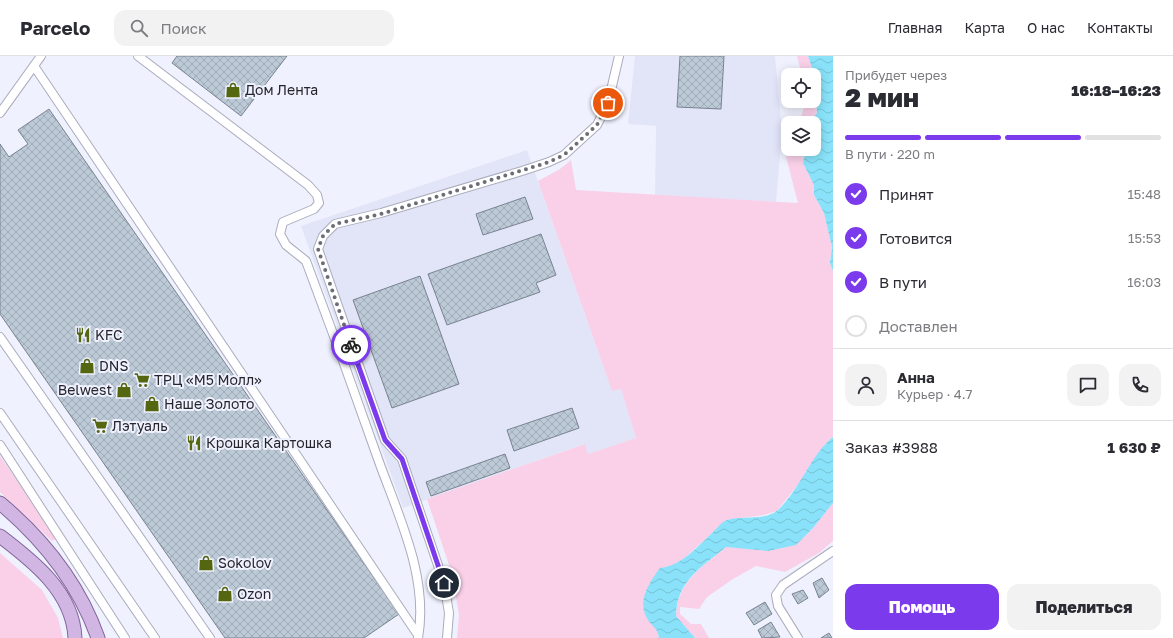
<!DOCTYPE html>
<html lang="ru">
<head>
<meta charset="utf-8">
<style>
	:root { --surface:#fff; --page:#f2f2f3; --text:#2b2b33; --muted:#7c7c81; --line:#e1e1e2; --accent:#7c3aed }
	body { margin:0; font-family:"Golos Text",sans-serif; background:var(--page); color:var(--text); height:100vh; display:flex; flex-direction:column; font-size:15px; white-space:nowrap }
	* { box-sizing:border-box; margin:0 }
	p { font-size:13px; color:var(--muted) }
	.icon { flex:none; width:22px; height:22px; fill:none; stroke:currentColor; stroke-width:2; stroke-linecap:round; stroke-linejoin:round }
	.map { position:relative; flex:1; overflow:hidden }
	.details { display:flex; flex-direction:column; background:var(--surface); width:340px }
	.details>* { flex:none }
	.tools { position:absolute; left:781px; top:12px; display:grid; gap:8px }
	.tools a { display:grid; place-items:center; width:40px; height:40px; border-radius:8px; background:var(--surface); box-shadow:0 2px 10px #0003; font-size:20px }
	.pin { position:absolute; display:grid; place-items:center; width:34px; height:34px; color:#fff; margin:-17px; border:2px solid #fff; border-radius:50%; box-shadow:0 1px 4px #0007 }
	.courier { position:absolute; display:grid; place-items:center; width:40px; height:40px; margin:-20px; border:3px solid #7c3aed; border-radius:50%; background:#fff; color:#222; box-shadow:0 1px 5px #0007 }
	.summary em { font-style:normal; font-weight:800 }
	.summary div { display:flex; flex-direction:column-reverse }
	.summary { display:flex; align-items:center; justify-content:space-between; height:68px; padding:0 12px }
	h1 { font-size:26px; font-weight:800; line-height:30px }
	.bar { display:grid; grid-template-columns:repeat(4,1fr); gap:6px 4px; align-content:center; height:48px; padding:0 12px }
	.bar i { height:5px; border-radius:3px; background:var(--line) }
	.bar .current { background:var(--accent) }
	.bar p { grid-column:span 4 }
	.line { display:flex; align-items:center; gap:10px; padding:0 12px; border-top:1px solid var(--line) }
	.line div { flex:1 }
	.round { display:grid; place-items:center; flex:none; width:42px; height:42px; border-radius:12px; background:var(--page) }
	ol { padding:0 12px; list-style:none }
	li { display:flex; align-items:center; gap:12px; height:44px }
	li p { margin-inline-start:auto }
	li .icon { padding:4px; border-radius:50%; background:var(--accent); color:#fff; stroke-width:4 }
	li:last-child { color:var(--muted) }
	li i { width:22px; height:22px; border:2px solid var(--line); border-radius:50% }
	.button { display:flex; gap:8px; margin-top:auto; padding:8px 12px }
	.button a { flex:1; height:46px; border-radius:12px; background:var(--accent); color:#fff; font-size:16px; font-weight:800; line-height:46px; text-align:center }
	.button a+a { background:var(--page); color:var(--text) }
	header { display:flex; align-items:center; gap:24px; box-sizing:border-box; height:56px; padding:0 20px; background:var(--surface); border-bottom:1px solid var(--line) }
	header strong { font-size:19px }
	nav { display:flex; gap:22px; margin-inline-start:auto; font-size:14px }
	.search { width:280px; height:36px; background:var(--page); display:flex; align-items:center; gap:10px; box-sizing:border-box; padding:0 14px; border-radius:12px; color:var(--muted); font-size:15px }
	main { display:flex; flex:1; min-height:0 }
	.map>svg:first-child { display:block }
	.built { fill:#e2e5f8 }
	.grass { fill:#f9d0e8 }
	.water { fill:url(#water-waves) }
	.building { fill:url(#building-cross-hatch); stroke:#78838f }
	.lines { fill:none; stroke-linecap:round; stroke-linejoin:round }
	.street-casing { stroke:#aaacbc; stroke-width:10 }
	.primary-casing { stroke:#816497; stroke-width:15 }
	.street { stroke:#fff; stroke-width:8 }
	.primary { stroke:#d1b6e3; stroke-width:13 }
	.done { stroke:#6c6d76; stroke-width:4; stroke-dasharray:0 7.2 }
	.route { stroke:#7c3aed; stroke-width:5 }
	.labels { text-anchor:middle; stroke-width:4; stroke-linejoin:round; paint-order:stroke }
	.poi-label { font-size:14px; fill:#25262c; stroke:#eff1fe; text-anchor:start }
</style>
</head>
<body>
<header>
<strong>Parcelo</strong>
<div class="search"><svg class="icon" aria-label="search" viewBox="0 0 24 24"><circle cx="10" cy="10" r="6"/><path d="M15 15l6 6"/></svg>Поиск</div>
<nav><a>Главная</a><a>Карта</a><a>О нас</a><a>Контакты</a></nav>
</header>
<main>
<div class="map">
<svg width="833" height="582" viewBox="0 0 833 582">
	<defs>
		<pattern id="water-waves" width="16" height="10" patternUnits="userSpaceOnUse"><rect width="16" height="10" fill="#89e2f9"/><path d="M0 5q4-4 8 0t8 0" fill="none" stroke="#76c2d6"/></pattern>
		<pattern id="building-cross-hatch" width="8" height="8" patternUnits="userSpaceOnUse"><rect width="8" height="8" fill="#bcc9d6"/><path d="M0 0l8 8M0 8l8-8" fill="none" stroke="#a1acb8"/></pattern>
	</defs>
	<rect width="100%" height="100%" fill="#eff1fe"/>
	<g class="built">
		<polygon points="635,0 775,0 782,75 776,146 655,139 656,70 628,68"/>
		<polygon points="527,94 612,335 621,332 636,382 588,398 584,388 403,452 301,170"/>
	</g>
	<g class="grass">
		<polygon points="797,0 808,0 819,32 816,44 817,57 808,67 799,67 806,45 814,45 814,19 802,19"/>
		<polygon points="788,92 788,93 806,93 803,107 814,129 814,139 824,157 832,191 830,207 833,215 833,381 825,388 807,417 777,455 764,459 726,464 687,500 671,511 648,564 658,574 659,582 457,582 459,559 452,518 427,443 585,388 588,398 636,382 621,333 612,335 538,125 560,113 571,104 576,134 798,147 785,97"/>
		<polygon points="0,400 57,482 52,485 0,436"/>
		<path d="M833 447V485L819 497 785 516 756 510 733 523 707 541 699 553 680 551V558L691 568H701L709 582H695L676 560C678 524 701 512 726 491L746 492 796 489 813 472Z"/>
		<polygon points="0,497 42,534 58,562 63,582 0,582"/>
	</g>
	<g class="water">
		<polygon points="808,0 833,0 833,215 830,207 832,191 824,157 814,139 814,129 803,107 806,93 814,93 814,67 808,67 817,57 816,44 819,32"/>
		<path d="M833 381V447L813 472 796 489 768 495 726 491C701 512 677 524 676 560L695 582H659C658 573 653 571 648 564 636 546 649 527 660 512 682 510 700 488 716 473 719 470 723 465 727 464 742 459 766 465 778 454 799 435 812 397 833 381Z"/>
	</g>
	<g class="building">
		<polygon points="177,0 287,0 241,60 172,7"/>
		<polygon points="680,0 724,0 721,53 677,51"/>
		<polygon points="49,53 399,558 364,582 225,582 0,258 0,88 9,101 28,88 18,74"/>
		<polygon points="525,141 533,163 483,179 476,158"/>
		<polygon points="541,178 556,219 536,227 540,236 447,269 428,218"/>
		<polygon points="420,220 459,328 392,352 353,244"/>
		<polygon points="572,352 579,372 514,395 507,374"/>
		<polygon points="505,398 510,412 431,440 426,426"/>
		<polygon points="822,522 829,534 819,542 813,527"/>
		<polygon points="803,534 808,542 798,548 792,538"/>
		<polygon points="765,546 772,558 754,569 746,557"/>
		<polygon points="771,566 780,581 762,582 758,574"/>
		<polygon points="829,577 832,582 821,582"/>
	</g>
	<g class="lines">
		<defs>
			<g id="street">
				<path d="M138 0 308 129 317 139 319 147 314 153 283 166 280 178 286 189 306 205C331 271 355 337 378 403 398 459 429 521 418 582"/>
				<polyline points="34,10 418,579"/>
				<polyline points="0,57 41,0"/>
				<polyline points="0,281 210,582"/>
				<polyline points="0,357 155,582"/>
				<polyline points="0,389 125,582"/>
				<polyline points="447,582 449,557 444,527 402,403 385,384 318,193 323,180 335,168 381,157 522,115 549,106 564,99 597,69 608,47 619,0"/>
				<polyline points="798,582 778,550 776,539 783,529 833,495"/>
			</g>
			<g id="primary">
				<path d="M0 447C44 484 79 528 98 582"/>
				<path d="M0 480C33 505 73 536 75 582"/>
			</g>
		</defs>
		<use href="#street" class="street-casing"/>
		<use href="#primary" class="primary-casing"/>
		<use href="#street" class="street"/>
		<use href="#primary" class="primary"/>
	</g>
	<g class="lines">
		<polyline class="done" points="351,289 318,193 323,180 335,168 381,158 549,106 564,99 597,69 608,47"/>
		<polyline class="route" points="351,289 385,384 402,403 444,527"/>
	</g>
	<defs>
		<symbol id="shop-bare" viewBox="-9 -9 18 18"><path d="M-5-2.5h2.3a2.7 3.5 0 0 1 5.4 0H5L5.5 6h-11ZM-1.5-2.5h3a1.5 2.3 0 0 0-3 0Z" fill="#556610" stroke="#eff1fe" stroke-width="2.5" paint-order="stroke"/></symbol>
		<symbol id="restaurant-bare" viewBox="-9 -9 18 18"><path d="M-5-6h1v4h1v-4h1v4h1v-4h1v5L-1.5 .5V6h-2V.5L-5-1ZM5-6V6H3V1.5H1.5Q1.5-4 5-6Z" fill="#556610" stroke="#eff1fe" stroke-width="2.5" paint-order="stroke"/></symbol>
		<symbol id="supermarket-bare" viewBox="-9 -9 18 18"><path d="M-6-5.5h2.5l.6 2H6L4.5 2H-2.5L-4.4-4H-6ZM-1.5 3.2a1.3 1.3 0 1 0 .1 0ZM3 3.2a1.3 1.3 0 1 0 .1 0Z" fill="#556610" stroke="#eff1fe" stroke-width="2.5" paint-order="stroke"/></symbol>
	</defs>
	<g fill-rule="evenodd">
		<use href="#shop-bare" x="222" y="23" width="22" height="22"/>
		<use href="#restaurant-bare" x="72" y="268" width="22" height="22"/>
		<use href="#shop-bare" x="76" y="299" width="22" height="22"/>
		<use href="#supermarket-bare" x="131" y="313" width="22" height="22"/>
		<use href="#shop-bare" x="113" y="323" width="22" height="22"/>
		<use href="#shop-bare" x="141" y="337" width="22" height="22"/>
		<use href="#supermarket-bare" x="89" y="359" width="22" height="22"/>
		<use href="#restaurant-bare" x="183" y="376" width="22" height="22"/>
		<use href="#shop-bare" x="195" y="496" width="22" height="22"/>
		<use href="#shop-bare" x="214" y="527" width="22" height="22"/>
	</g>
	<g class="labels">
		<g class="poi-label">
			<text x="245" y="39">Дом Лента</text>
			<text x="95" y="284">KFC</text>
			<text x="99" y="315">DNS</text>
			<text x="154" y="329">ТРЦ «М5 Молл»</text>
			<text x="112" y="339" text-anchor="end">Belwest</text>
			<text x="164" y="353">Наше Золото</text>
			<text x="112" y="375">Лэтуаль</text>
			<text x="206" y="392">Крошка Картошка</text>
			<text x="218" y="512">Sokolov</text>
			<text x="237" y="543">Ozon</text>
		</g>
	</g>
</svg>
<div class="tools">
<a><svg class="icon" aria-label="locate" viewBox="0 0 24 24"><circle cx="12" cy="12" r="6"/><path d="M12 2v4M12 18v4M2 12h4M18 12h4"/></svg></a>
<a><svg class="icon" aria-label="layers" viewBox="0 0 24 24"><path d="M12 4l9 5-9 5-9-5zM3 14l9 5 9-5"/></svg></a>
</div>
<div class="pin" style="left:608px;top:47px;background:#ea580c"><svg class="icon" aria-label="bag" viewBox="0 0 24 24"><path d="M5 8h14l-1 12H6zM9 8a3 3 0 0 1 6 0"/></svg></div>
<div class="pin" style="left:444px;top:527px;background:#1f2937"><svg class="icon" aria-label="home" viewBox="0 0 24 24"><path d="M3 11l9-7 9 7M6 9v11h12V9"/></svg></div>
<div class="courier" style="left:351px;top:289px"><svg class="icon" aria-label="bike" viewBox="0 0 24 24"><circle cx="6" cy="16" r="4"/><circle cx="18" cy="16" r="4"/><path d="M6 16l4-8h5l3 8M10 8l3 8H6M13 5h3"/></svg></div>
</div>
<section class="details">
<div class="summary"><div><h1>2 мин</h1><p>Прибудет через</p></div><em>16:18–16:23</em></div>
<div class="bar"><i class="current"></i><i class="current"></i><i class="current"></i><i></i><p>В пути · 220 m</p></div>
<ol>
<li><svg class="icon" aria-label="check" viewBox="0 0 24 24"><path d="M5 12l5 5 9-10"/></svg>Принят<p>15:48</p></li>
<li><svg class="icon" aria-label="check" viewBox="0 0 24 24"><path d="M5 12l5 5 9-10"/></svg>Готовится<p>15:53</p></li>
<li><svg class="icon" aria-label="check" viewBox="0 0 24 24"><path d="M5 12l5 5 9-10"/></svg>В пути<p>16:03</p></li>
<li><i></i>Доставлен</li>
</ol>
<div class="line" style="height:72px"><a class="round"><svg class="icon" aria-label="person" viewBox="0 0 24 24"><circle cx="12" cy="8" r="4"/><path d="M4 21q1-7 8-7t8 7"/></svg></a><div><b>Анна</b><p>Курьер · 4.7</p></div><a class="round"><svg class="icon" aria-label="chat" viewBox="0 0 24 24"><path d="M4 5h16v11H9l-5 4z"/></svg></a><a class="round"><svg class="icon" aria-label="phone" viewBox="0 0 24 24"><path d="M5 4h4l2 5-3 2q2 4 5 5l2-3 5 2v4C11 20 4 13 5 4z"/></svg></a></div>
<div class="line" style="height:52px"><div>Заказ #3988</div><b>1 630 ₽</b></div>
<div class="button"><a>Помощь</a><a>Поделиться</a></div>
</section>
</main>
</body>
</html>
